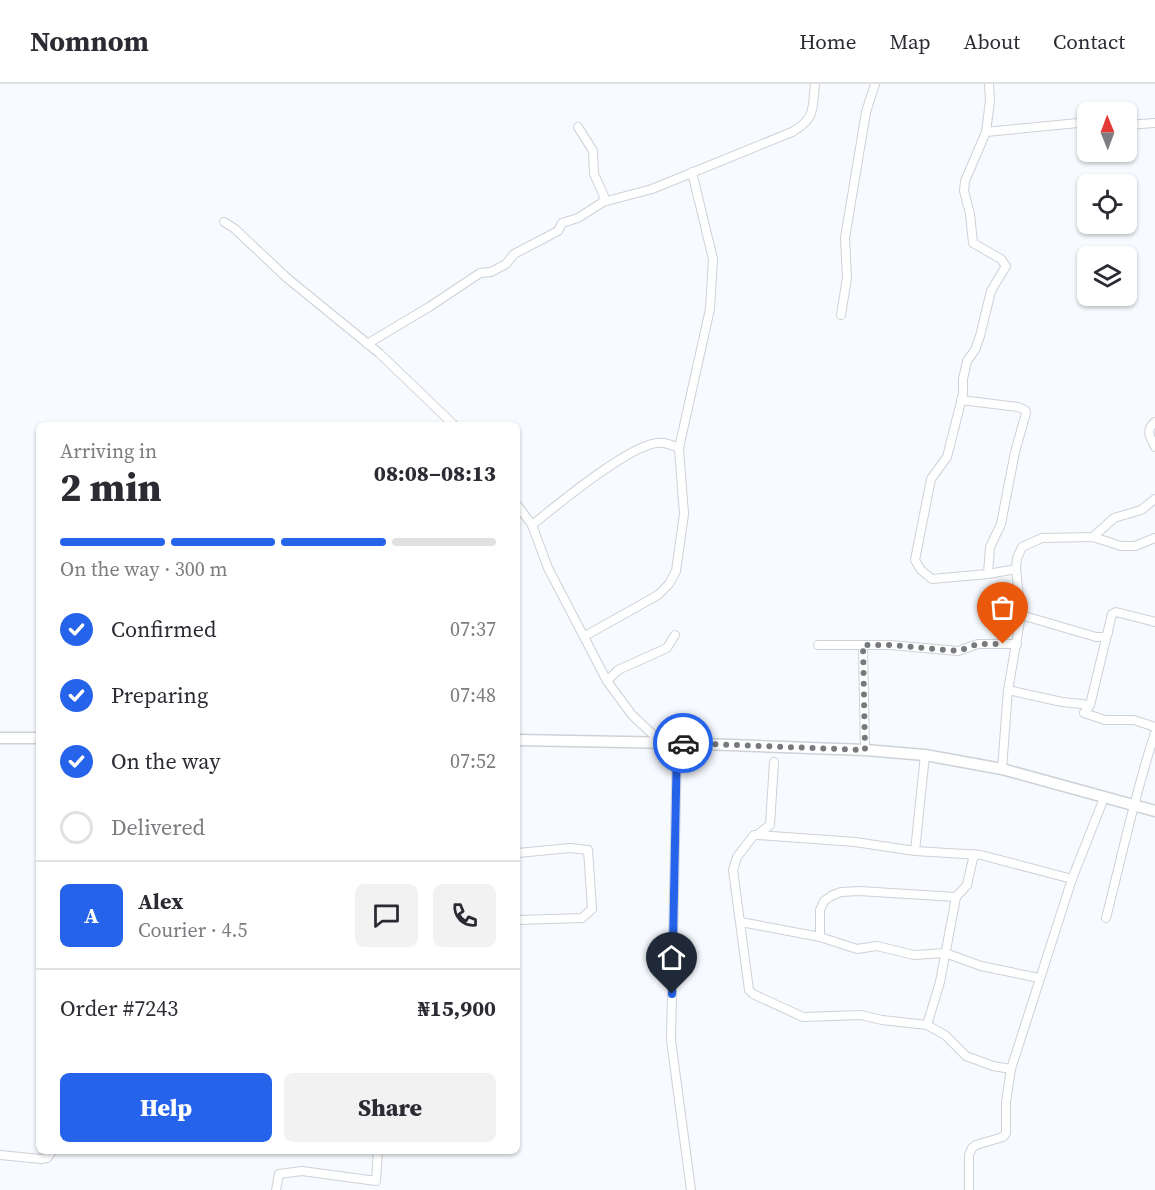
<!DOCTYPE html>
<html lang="en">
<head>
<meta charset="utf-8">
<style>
	:root { --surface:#fff; --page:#f2f2f3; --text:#2b2b33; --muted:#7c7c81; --line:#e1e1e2; --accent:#2563eb }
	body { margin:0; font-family:"Source Serif 4",serif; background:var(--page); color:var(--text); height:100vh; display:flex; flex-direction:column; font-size:22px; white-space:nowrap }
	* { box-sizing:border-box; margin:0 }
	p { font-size:20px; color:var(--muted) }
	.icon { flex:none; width:33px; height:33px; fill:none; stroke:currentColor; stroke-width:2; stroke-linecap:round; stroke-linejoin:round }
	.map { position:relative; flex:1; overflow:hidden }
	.details { position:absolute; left:36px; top:338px; width:484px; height:732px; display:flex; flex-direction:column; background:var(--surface); border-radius:9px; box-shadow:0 2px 4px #0004 }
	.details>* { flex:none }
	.needle { width:39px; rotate:359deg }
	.fabs { position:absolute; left:1077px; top:18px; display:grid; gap:12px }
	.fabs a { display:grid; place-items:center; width:60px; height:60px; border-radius:9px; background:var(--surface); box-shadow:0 2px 4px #0004; font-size:30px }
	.pin { position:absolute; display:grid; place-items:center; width:51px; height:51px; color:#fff; margin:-62px -26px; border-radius:50% 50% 50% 0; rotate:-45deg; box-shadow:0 0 6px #0007 }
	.pin .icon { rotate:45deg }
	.courier { position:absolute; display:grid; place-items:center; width:60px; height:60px; margin:-30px; border:4px solid #2563eb; border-radius:50%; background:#fff; color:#222; box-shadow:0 2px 8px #0007 }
	.overview em { font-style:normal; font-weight:800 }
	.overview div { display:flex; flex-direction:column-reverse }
	.overview { display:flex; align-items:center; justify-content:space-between; height:102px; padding:0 24px }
	h1 { font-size:39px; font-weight:800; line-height:45px }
	.bar { display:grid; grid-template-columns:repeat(4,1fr); gap:9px 6px; align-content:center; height:72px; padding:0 24px }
	.bar i { height:8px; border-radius:4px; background:var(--line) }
	.bar .current { background:var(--accent) }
	.bar p { grid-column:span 4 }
	.line { display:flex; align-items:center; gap:15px; padding:0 24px; border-top:2px solid var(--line) }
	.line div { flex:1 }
	.round { display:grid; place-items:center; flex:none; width:63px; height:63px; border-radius:9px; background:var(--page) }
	ol { padding:0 24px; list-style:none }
	li { display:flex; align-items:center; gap:18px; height:66px }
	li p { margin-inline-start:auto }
	li .icon { padding:6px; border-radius:50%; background:var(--accent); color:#fff; stroke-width:4 }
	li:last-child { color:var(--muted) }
	li i { width:33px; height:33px; border:3px solid var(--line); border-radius:50% }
	.action { display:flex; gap:12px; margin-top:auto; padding:12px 24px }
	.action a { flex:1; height:69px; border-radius:9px; background:var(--accent); color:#fff; font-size:24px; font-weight:800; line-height:69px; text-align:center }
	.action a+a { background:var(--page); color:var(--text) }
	header { display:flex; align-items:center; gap:36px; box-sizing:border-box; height:84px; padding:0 30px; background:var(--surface); border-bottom:2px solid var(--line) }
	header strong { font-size:28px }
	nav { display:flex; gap:33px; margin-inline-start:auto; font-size:21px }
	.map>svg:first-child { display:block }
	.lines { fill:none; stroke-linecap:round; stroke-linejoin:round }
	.minor-casing { stroke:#cdd2d7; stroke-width:10 }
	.major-casing { stroke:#cdd2d7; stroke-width:13 }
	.minor { stroke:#fff; stroke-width:8 }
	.major { stroke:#fff; stroke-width:10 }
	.done { stroke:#77797c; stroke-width:6; stroke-dasharray:0 10.8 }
	.route { stroke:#2563eb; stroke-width:8 }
</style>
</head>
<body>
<header>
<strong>Nomnom</strong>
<nav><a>Home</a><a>Map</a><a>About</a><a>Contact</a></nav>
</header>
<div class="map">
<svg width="1155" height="1106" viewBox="0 0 1155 1106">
	<rect width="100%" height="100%" fill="#f7fafe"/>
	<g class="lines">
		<defs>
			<g id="minor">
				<polyline points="989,0 990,17 986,48 965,97 964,107 970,130 973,159 1001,175 1006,182 991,207 980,252 975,266 967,277 963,295 963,310 947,373 931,395 915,476 921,486 932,495 988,490 1016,485"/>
				<polyline points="1126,41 1155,39"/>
				<polyline points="986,48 1078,39 1088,43"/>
				<path d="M603 118 652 105 792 48C816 34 812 26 815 0"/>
				<polyline points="224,138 235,145 287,194 379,269 453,340"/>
				<polyline points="841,231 847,194 845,154 866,28 875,0"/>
				<polyline points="367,260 429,223 480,189 491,188 506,180 514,170 558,147 562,139 578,134 603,118 604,112 594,90 593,67 578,43"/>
				<polyline points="961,316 1018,323 1025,326 1026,329 1015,368 1001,440 990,463 988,490"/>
				<path d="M1155 338C1145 346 1150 353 1155 363"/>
				<polyline points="518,422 532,441 548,484 607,597 632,631 662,659"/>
				<path d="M532 441C557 421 628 362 657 359 665 358 672 361 679 364"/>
				<polyline points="1093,453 1114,434 1141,426 1155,415"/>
				<polyline points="1021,531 1096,553 1105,553 1108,549"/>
				<polyline points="585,552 658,511 669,500 676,487 684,430 679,364 710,225 713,175 692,88"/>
				<polyline points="818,561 891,561 958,567 978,560 1017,560"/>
				<polyline points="863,562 865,666"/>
				<polyline points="607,597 618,586 667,564 675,551"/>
				<polyline points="1008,606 1062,618 1090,621 1084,629 1105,636 1134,636 1155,643"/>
				<polyline points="1090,621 1112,530 1116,528 1155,538"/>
				<polyline points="677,659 671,956 691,1106"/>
				<polyline points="774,678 770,741 757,751 754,751 737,773 733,786 749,906 753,910 803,933 861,931 882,936 927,941 945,951 966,972 993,982 1011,985"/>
				<polyline points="1002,685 1008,606 1021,531 1016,485 1017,474 1022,463 1042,454 1093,453 1121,462 1135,462 1155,454"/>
				<polyline points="757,751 855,758 915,767 981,771 1072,795"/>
				<polyline points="915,767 925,671"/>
				<polyline points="518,769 570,764 588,766 592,825 582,834 518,836"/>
				<path d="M1106 834C1122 772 1135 709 1155 649"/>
				<polyline points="741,838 820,853 857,865 877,862 914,871 945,869 981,882 1039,894"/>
				<polyline points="820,853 820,826 824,817 831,812 841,808 859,807 956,813 967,801 974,770"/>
				<polyline points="927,941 940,898 956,813"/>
				<polyline points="0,1071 41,1075 47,1074 53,1066"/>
				<polyline points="276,1106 279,1090 302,1087 376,1097 378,1066"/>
				<polyline points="969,1106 969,1071 972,1064 976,1061 1003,1053 1006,1049 1006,1018 1011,985 1072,795 1104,714"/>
			</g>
			<g id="major">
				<polyline points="0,654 39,654"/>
				<polyline points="518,656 677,659 865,666 925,671 1002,685 1155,727"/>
			</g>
		</defs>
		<use href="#minor" class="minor-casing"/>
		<use href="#major" class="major-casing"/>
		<use href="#minor" class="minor"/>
		<use href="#major" class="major"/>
	</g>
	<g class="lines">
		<polyline class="done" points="683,659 865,666 863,561 891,561 958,567 978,560 1003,560"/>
		<polyline class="route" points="672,910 677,658 683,659"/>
	</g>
</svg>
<div class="fabs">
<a><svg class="needle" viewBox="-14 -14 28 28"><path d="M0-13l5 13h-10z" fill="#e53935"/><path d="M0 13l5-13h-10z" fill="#7c7c81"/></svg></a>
<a><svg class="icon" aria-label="locate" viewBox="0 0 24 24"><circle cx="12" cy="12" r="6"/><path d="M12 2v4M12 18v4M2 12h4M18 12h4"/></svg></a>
<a><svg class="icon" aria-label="layers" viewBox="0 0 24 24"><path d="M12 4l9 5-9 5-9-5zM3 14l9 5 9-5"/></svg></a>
</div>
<div class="pin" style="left:1003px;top:560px;background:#ea580c"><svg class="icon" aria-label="bag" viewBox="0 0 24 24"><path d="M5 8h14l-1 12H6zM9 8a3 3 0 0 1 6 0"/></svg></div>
<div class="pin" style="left:672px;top:910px;background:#1f2937"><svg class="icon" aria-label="home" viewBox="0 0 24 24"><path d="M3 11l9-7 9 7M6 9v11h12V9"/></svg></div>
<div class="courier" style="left:683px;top:659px"><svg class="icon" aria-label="car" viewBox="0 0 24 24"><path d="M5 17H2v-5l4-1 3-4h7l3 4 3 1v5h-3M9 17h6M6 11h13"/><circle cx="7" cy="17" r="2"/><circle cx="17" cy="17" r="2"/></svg></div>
<section class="details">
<div class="overview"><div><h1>2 min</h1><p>Arriving in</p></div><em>08:08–08:13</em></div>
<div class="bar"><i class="current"></i><i class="current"></i><i class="current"></i><i></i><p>On the way · 300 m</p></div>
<ol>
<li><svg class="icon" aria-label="check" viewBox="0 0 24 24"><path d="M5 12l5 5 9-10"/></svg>Confirmed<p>07:37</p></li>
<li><svg class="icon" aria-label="check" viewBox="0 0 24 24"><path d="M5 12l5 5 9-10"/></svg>Preparing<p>07:48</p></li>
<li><svg class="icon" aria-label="check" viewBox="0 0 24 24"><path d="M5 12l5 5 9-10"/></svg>On the way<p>07:52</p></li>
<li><i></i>Delivered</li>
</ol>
<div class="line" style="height:108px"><b class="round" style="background:var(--accent);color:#fff">A</b><div><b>Alex</b><p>Courier · 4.5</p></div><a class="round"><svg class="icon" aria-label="chat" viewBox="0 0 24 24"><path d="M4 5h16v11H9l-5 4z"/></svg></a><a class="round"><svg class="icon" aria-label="phone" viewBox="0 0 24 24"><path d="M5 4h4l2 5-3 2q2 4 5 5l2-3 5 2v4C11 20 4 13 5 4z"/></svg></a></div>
<div class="line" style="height:78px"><div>Order #7243</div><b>₦15,900</b></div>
<div class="action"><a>Help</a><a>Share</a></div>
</section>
</div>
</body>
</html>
